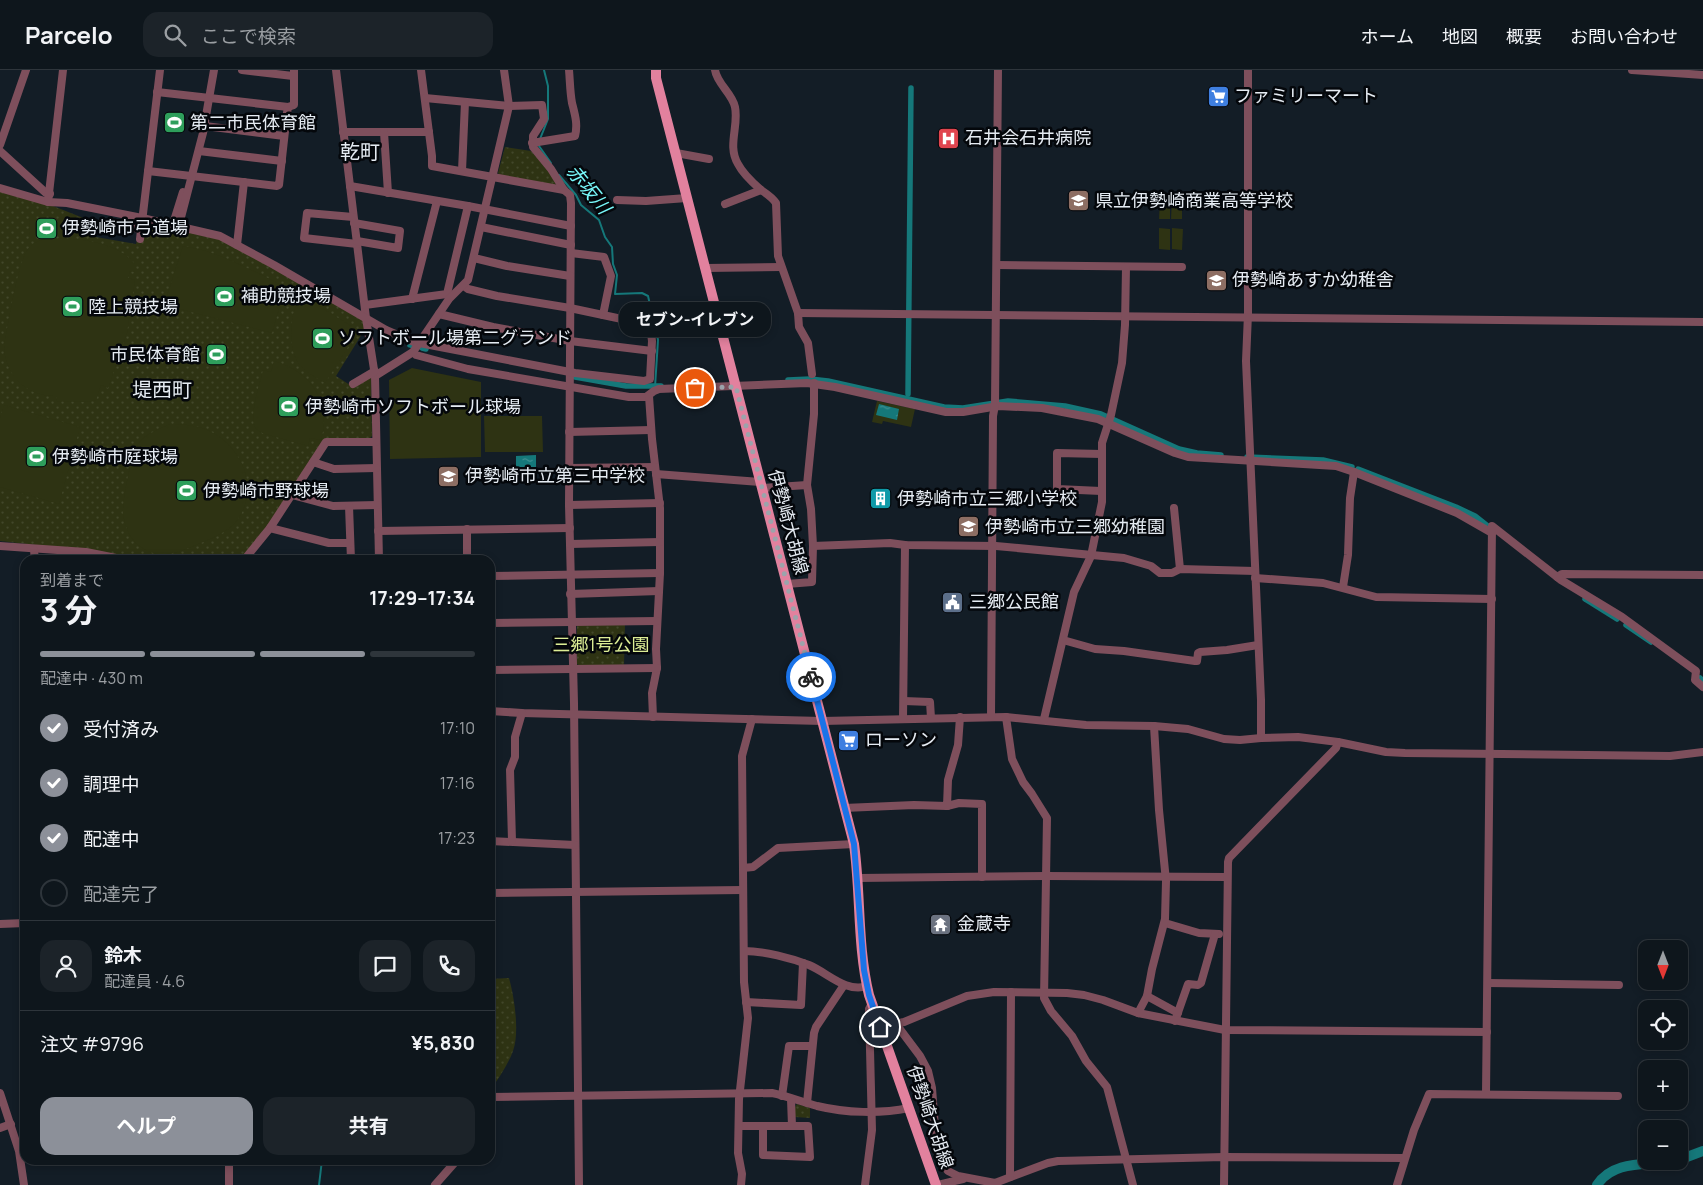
<!DOCTYPE html>
<html lang="ja">
<head>
<meta charset="utf-8">
<style>
	:root { --surface:#0e161c; --page:#1c2329; --text:#f1f3f6; --muted:#9b9fa3; --line:#2e353b; --accent:#8c9099 }
	body { margin:0; font-family:Manrope,"Noto Sans JP",sans-serif; background:var(--page); color:var(--text); height:100vh; display:flex; flex-direction:column; font-size:19px; white-space:nowrap }
	* { box-sizing:border-box; margin:0 }
	p { font-size:16px; color:var(--muted) }
	.icon { flex:none; width:28px; height:28px; fill:none; stroke:currentColor; stroke-width:2; stroke-linecap:round; stroke-linejoin:round }
	.map { position:relative; flex:1; overflow:hidden }
	.drawer { position:absolute; left:20px; top:485px; width:475px; height:610px; display:flex; flex-direction:column; background:var(--surface); border-radius:15px; box-shadow:0 2px 8px #0003,0 0 0 1px var(--line) }
	.drawer>* { flex:none }
	.needle { width:32px; rotate:180deg }
	.controls { position:absolute; left:1638px; top:870px; display:grid; gap:10px }
	.controls a { display:grid; place-items:center; width:50px; height:50px; border-radius:10px; background:var(--surface); box-shadow:0 2px 8px #0003,0 0 0 1px var(--line); font-size:25px }
	.pin { position:absolute; display:grid; place-items:center; width:42px; height:42px; color:#fff; margin:-21px; border:2px solid #fff; border-radius:50%; box-shadow:0 1px 5px #0007 }
	.courier { position:absolute; display:grid; place-items:center; width:50px; height:50px; margin:-25px; border:4px solid #1a73e8; border-radius:50%; background:#fff; color:#222; box-shadow:0 1px 6px #0007 }
	.bubble { position:absolute; height:35px; border-radius:15px; background:var(--surface); box-shadow:0 2px 8px #0003,0 0 0 1px var(--line); font-size:16px; font-weight:700; line-height:35px; text-align:center }
	.headline em { font-style:normal; font-weight:700 }
	.headline div { display:flex; flex-direction:column-reverse }
	.headline { display:flex; align-items:center; justify-content:space-between; height:85px; padding:0 20px }
	h1 { font-size:32px; font-weight:700; line-height:38px }
	.bar { display:grid; grid-template-columns:repeat(4,1fr); gap:8px 5px; align-content:center; height:60px; padding:0 20px }
	.bar i { height:6px; border-radius:4px; background:var(--line) }
	.bar .current { background:var(--accent) }
	.bar p { grid-column:span 4 }
	.line { display:flex; align-items:center; gap:12px; padding:0 20px; border-top:1px solid var(--line) }
	.line div { flex:1 }
	.round { display:grid; place-items:center; flex:none; width:52px; height:52px; border-radius:15px; background:var(--page) }
	ol { padding:0 20px; list-style:none }
	li { display:flex; align-items:center; gap:15px; height:55px }
	li p { margin-inline-start:auto }
	li .icon { padding:5px; border-radius:50%; background:var(--accent); color:#fff; stroke-width:4 }
	li:last-child { color:var(--muted) }
	li i { width:28px; height:28px; border:2px solid var(--line); border-radius:50% }
	.primary-button { display:flex; gap:10px; margin-top:auto; padding:10px 20px }
	.primary-button a { flex:1; height:58px; border-radius:15px; background:var(--accent); color:#fff; font-size:20px; font-weight:700; line-height:58px; text-align:center }
	.primary-button a+a { background:var(--page); color:var(--text) }
	header { display:flex; align-items:center; gap:30px; box-sizing:border-box; height:70px; padding:0 25px; background:var(--surface); border-bottom:1px solid var(--line) }
	header strong { font-size:24px }
	nav { display:flex; gap:28px; margin-inline-start:auto; font-size:18px }
	.search { width:350px; height:45px; background:var(--page); display:flex; align-items:center; gap:12px; box-sizing:border-box; padding:0 18px; border-radius:15px; color:var(--muted); font-size:19px }
	.map>svg:first-child { display:block }
	.park { fill:url(#park-dots) }
	.pitch { fill:#2e3313 }
	.water { fill:url(#water-ripples) }
	.lines { fill:none; stroke-linecap:round; stroke-linejoin:round }
	.stream { stroke:#15787a; stroke-width:2 }
	.canal { stroke:#15787a; stroke-width:5.5 }
	.river { stroke:#15787a; stroke-width:10 }
	.minor { stroke:#7e4f5c; stroke-width:8 }
	.major { stroke:#e2819e; stroke-width:10 }
	.done { stroke:#9ca3ab; stroke-width:5; stroke-dasharray:0 9 }
	.route { stroke:#1a73e8; stroke-width:6 }
	.labels { text-anchor:middle; stroke-width:5; stroke-linejoin:round; paint-order:stroke }
	.poi-label { font-size:18px; fill:#e5ebf2; stroke:#04070b; text-anchor:start }
	.street-label { font-size:18px; fill:#e5ebf2; stroke:#04070b }
	.park-label { font-size:18px; fill:#dced95; stroke:#04070b }
	.water-label { font-size:19px; font-style:italic; fill:#78f8fa; stroke:#04070b }
	.quarter-label { font-size:20px; fill:#e5ebf2; stroke:#04070b }
</style>
</head>
<body>
<header>
<strong>Parcelo</strong>
<div class="search"><svg class="icon" aria-label="search" viewBox="0 0 24 24"><circle cx="10" cy="10" r="6"/><path d="M15 15l6 6"/></svg>ここで検索</div>
<nav><a>ホーム</a><a>地図</a><a>概要</a><a>お問い合わせ</a></nav>
</header>
<div class="map">
<svg width="1703" height="1115" viewBox="0 0 1703 1115">
	<defs>
		<pattern id="park-dots" width="8" height="8" patternUnits="userSpaceOnUse" patternTransform="scale(1.25)"><rect width="8" height="8" fill="#2e3313"/><path d="M2 2h.1M6 6h.1" fill="none" stroke="#42472a" stroke-width="1.8" stroke-linecap="round"/></pattern>
		<pattern id="water-ripples" width="26" height="14" patternUnits="userSpaceOnUse" patternTransform="scale(1.25)"><rect width="26" height="14" fill="#15787a"/><path d="M2 4q2-2 4 0t4 0M15 11q2-2 4 0t4 0" fill="none" stroke="#429294"/></pattern>
	</defs>
	<rect width="100%" height="100%" fill="#131d26"/>
	<g class="park">
		<polygon points="505,77 531,81 547,98 556,113 555,116 500,105 498,103"/>
		<polygon points="0,120 48,134 91,151 90,166 136,174 143,150 222,169 364,248 365,259 336,306 353,317 371,307 372,366 369,369 324,370 277,444 242,490 139,490 130,487 100,482 0,471"/>
		<polygon points="580,553 625,553 624,596 582,597 577,594 577,556"/>
		<path d="M509 908C514 926 520 962 513 981 508 995 498 1009 490 1021V909Z"/>
		<polygon points="797,1034 810,1038 810,1048 795,1047 795,1037"/>
	</g>
	<g class="pitch">
		<polygon points="1160,128 1170,128 1170,149 1159,149"/>
		<polygon points="1172,128 1182,128 1182,149 1171,149"/>
		<polygon points="30,150 63,151 63,165 29,165"/>
		<polygon points="1159,158 1170,159 1170,180 1159,179"/>
		<polygon points="1172,158 1183,159 1182,180 1172,179"/>
		<path d="M45 169C74 167 115 170 135 194V202L130 201 128 208 135 210 127 263 108 318 101 315 96 330 86 332 57 331 56 326C27 327 4 305 4 275 8 256 18 191 28 179 33 173 38 171 45 169Z"/>
		<path d="M183 176C208 180 221 186 243 196 257 203 272 209 285 218L272 263 164 235Z"/>
		<path d="M302 226 353 257 357 263 325 313C315 307 306 302 299 294 287 277 289 241 302 226Z"/>
		<path d="M274 291C311 301 332 333 321 370L310 368 308 376 265 364C261 362 257 361 255 357 249 346 260 313 263 300L271 302Z"/>
		<polygon points="412,298 481,312 481,387 390,389 389,310"/>
		<polygon points="877,331 915,339 911,357 883,351 882,354 872,352"/>
		<polygon points="4,335 80,357 59,434 0,417 0,348"/>
		<polygon points="484,346 542,346 543,382 485,382"/>
		<path d="M170 354C182 354 196 355 207 360 243 375 262 422 234 454 223 465 205 471 191 477 171 485 156 489 138 475 129 468 125 455 123 444 122 433 131 384 138 374 145 364 159 359 170 354Z"/>
	</g>
	<g class="water">
		<polygon points="879,334 899,339 897,350 876,345"/>
		<polygon points="536,385 536,397 516,397 516,386"/>
	</g>
	<g class="lines">
		<g class="stream">
			<polyline points="540,69 548,49 548,16 544,0"/>
			<polyline points="539,74 539,76 551,93"/>
			<polyline points="559,105 576,125 581,135 599,150 605,167 612,177 613,194 617,205 615,224 642,223 648,226 654,252"/>
			<polyline points="655,317 658,270 656,259"/>
			<polyline points="319,1115 322,1090"/>
		</g>
		<g class="canal">
			<polyline points="410,275 413,276"/>
			<polyline points="422,278 426,279"/>
			<polyline points="575,307 626,316 661,316"/>
			<polyline points="788,310 810,309 828,311 944,337 963,338 1008,331 1065,336 1101,344 1179,379 1197,383 1221,385"/>
			<polyline points="908,324 911,18"/>
			<polyline points="1247,387 1323,390 1352,397"/>
			<polyline points="1358,399 1456,437 1475,446 1494,461"/>
			<polyline points="1585,529 1617,549"/>
			<polyline points="1626,555 1651,572"/>
			<polyline points="1700,608 1703,611"/>
		</g>
		<g class="river">
			<polyline points="1679,1090 1703,1081"/>
			<path d="M1597 1115C1614 1089 1648 1096 1675 1091"/>
		</g>
		<g class="minor">
			<polyline points="242,0 293,6"/>
			<polyline points="336,0 366,248 375,306 379,490"/>
			<polyline points="421,0 432,86 432,96 564,120"/>
			<path d="M715 0C717 14 732 23 735 37 739 56 727 76 738 94 743 104 753 113 761 120 767 124 772 127 776 133L778 186 798 243 799 257 808 273 812 304"/>
			<polyline points="1248,0 1248,244 1246,291 1261,630 1261,668"/>
			<polyline points="1632,0 1703,5"/>
			<polyline points="157,22 288,37"/>
			<polyline points="425,28 509,36 542,35 544,49 533,66 533,77 551,99 564,120 570,125 571,133 569,435 574,633 579,1115"/>
			<polyline points="205,56 284,66"/>
			<polyline points="343,62 429,62"/>
			<polyline points="384,62 388,123"/>
			<path d="M532 73 575 66C578 54 575 45 572 33 570 22 570 11 569 0"/>
			<polyline points="0,75 26,0"/>
			<polyline points="0,81 46,123 50,124"/>
			<polyline points="199,81 282,91"/>
			<polyline points="676,83 709,89"/>
			<polyline points="148,101 277,116 279,115 287,43 288,37 294,35 294,0"/>
			<polyline points="462,101 465,32"/>
			<polyline points="350,116 468,136 571,156"/>
			<polyline points="0,118 48,132 67,133 142,148 220,166 274,195 386,260 414,272 575,303 644,311 650,309 652,271 650,255"/>
			<polyline points="617,130 646,131 687,128"/>
			<polyline points="48,132 63,0"/>
			<polyline points="725,134 761,120"/>
			<polyline points="353,147 307,143 304,168 357,174"/>
			<polyline points="354,153 400,161 398,178 357,171"/>
			<polyline points="173,154 183,122"/>
			<polyline points="179,155 203,63 214,0"/>
			<polyline points="481,157 571,175"/>
			<polyline points="114,159 114,154 140,159"/>
			<polyline points="140,169 160,0"/>
			<polyline points="237,175 244,112"/>
			<polyline points="571,183 604,187 611,206 603,245"/>
			<polyline points="474,188 507,196 570,206"/>
			<polyline points="997,195 1182,197"/>
			<polyline points="706,198 781,197"/>
			<polyline points="464,216 468,219 497,226 570,238 650,255 722,263"/>
			<polyline points="412,229 437,131"/>
			<polyline points="365,235 447,224 468,136"/>
			<polyline points="798,243 1703,252"/>
			<polyline points="439,244 493,257 570,271 652,281"/>
			<polyline points="413,282 416,285 468,299 629,327 646,327 654,321 659,319 807,313 835,317 946,342 963,342 998,336 1042,338 1098,349 1175,383 1188,387 1336,396 1354,402 1457,443 1492,463"/>
			<polyline points="375,306 413,282 449,229 468,210 509,36 504,0"/>
			<polyline points="353,314 375,301"/>
			<polyline points="649,326 652,369 660,438 660,503 656,579 657,598 652,623 653,647"/>
			<polyline points="569,362 651,360"/>
			<polyline points="313,392 334,399 376,398"/>
			<polyline points="569,398 655,397"/>
			<polyline points="656,404 760,412"/>
			<polyline points="762,418 807,415"/>
			<polyline points="1101,421 1057,419 1057,383 1102,384"/>
			<polyline points="292,425 333,436 377,435"/>
			<polyline points="569,435 660,433"/>
			<polyline points="349,436 351,490"/>
			<polyline points="1174,438 1180,499"/>
			<polyline points="270,458 329,473 350,473"/>
			<polyline points="467,459 467,490"/>
			<polyline points="378,461 570,458"/>
			<polyline points="570,474 660,472"/>
			<polyline points="0,476 86,482 126,490"/>
			<polyline points="813,476 890,473 905,475 996,476 1124,488 1151,496 1160,503 1172,503 1180,499 1255,501"/>
			<polyline points="34,480 35,490"/>
			<polyline points="244,490 270,458 326,372 376,372"/>
			<polyline points="490,506 660,503"/>
			<polyline points="1557,507 1562,504 1703,505"/>
			<polyline points="1255,508 1323,513 1376,527 1492,529"/>
			<polyline points="787,514 812,512 813,476 811,439 807,415 814,344 814,313"/>
			<polyline points="1343,517 1348,485 1350,428 1354,402"/>
			<polyline points="570,524 659,521"/>
			<polyline points="490,553 657,551"/>
			<polyline points="1063,570 1095,579 1124,581 1195,591 1197,591 1198,583 1200,582 1227,580 1258,575"/>
			<polyline points="490,600 657,598"/>
			<polyline points="904,631 930,632 931,648"/>
			<polyline points="490,641 522,643 822,651 1006,647 1086,655 1154,656 1188,659 1224,669 1240,670 1261,668 1298,667 1338,672 1386,682 1405,683 1670,686 1703,682"/>
			<polyline points="991,647 993,346 995,335 998,0"/>
			<polyline points="1006,647 1012,689 1023,712 1032,724 1047,748 1044,928 1051,941 1072,966 1086,991 1107,1017 1133,1115"/>
			<polyline points="903,649 905,475"/>
			<polyline points="1044,649 1074,522 1091,486 1102,432 1102,373 1111,345 1122,293 1125,255 1126,197"/>
			<polyline points="947,736 959,733 982,734 982,807"/>
			<polyline points="844,738 914,735 947,736 948,710 958,675 960,647"/>
			<polyline points="490,771 575,775"/>
			<polyline points="512,771 510,700 515,687 515,667 522,643"/>
			<polyline points="743,798 753,797 778,778 854,774"/>
			<polyline points="858,808 1046,806 1227,807"/>
			<polyline points="490,823 743,820"/>
			<polyline points="1165,853 1199,863 1219,864"/>
			<polyline points="0,854 25,853"/>
			<path d="M744 881C764 881 791 888 809 895 828 903 846 923 867 916"/>
			<polyline points="1488,913 1619,915"/>
			<polyline points="1147,926 1178,943"/>
			<polyline points="746,932 801,935 803,893"/>
			<polyline points="1138,943 1147,926 1152,899 1165,849 1166,811 1159,740 1154,656"/>
			<polyline points="1175,951 1188,914 1198,915 1201,913 1215,864"/>
			<polyline points="896,954 920,986 928,1001 932,1018 936,1071 943,1095 948,1101 958,1106 995,1113 1048,1093 1058,1091 1224,1087 1404,1088"/>
			<polyline points="880,957 904,952 967,926 994,922 1067,923 1084,925 1103,930 1138,943 1225,960 1487,962"/>
			<polyline points="0,1023 19,1081 24,1115"/>
			<polyline points="1486,1024 1492,456 1561,510 1622,547 1696,601 1695,610 1703,617"/>
			<polyline points="782,1026 789,976 812,976"/>
			<path d="M490 1027 772 1023C787 1026 802 1032 817 1036 846 1043 880 1044 909 1038"/>
			<polyline points="791,1029 792,1056"/>
			<polyline points="807,1033 814,963 816,957 844,915"/>
			<polyline points="739,1056 808,1056 810,1087 763,1085 763,1057"/>
			<polyline points="0,1058 11,1054"/>
			<polyline points="229,1090 229,1115"/>
			<polyline points="1010,1107 1011,922"/>
			<polyline points="435,1115 457,1090"/>
			<polyline points="741,1115 742,1104 738,1083 739,1029 748,948 744,912 742,686 752,649"/>
			<polyline points="865,1115 872,1060 869,939 872,933"/>
			<polyline points="938,1115 963,1109"/>
			<polyline points="1224,1115 1228,792 1229,788 1336,678 1338,672"/>
			<polyline points="1397,1115 1414,1060 1429,1024 1618,1026"/>
		</g>
		<path class="major" d="M656 0V8L854 774C861 824 857 875 869 925L936 1115"/>
	</g>
	<g class="lines">
		<polyline class="done" points="695,318 736,317 811,607"/>
		<polyline class="route" points="811,607 854,774 864,900 869,925 880,957"/>
	</g>
	<defs>
		<symbol id="supermarket-square" viewBox="-11 -11 22 22"><rect x="-9" y="-9" width="18" height="18" rx="4" fill="#3f7fe0" stroke="#04070b"/><path d="M-6-5.5h2.5l.6 2H6L4.5 2H-2.5L-4.4-4H-6ZM-1.5 3.2a1.3 1.3 0 1 0 .1 0ZM3 3.2a1.3 1.3 0 1 0 .1 0Z" fill="#fff"/></symbol>
		<symbol id="stadium-square" viewBox="-11 -11 22 22"><rect x="-9" y="-9" width="18" height="18" rx="4" fill="#2e9e5b" stroke="#04070b"/><path d="M0-5a6.5 5 0 1 0 0 10a6.5 5 0 1 0 0-10ZM-3.5-1.8h7v3.6h-7Z" fill="#fff"/></symbol>
		<symbol id="hospital-square" viewBox="-11 -11 22 22"><rect x="-9" y="-9" width="18" height="18" rx="4" fill="#e0444e" stroke="#04070b"/><path d="M-5-5h3v3.5h4V-5h3V5h-3V1.5h-4V5h-3Z" fill="#fff"/></symbol>
		<symbol id="school-square" viewBox="-11 -11 22 22"><rect x="-9" y="-9" width="18" height="18" rx="4" fill="#8d6e63" stroke="#04070b"/><path d="M0-5L7-2L0 1L-7-2ZM-4 1L0 2.5L4 1V4Q0 6-4 4Z" fill="#fff"/></symbol>
		<symbol id="building-square" viewBox="-11 -11 22 22"><rect x="-9" y="-9" width="18" height="18" rx="4" fill="#0f9aa8" stroke="#04070b"/><path d="M-4-6H4V6H1V3H-1V6H-4ZM-2.5-4.3h1.7v1.8h-1.7ZM.8-4.3h1.7v1.8H.8ZM-2.5-1h1.7V.8h-1.7ZM.8-1h1.7V.8H.8Z" fill="#fff"/></symbol>
		<symbol id="civic-square" viewBox="-11 -11 22 22"><rect x="-9" y="-9" width="18" height="18" rx="4" fill="#5c6f8a" stroke="#04070b"/><path d="M-.6-6.5H3V-4.5H.6V-3L4-1V1h2V6H-6V1h2V-1L-.6-3ZM-1.2 2.5V6h2.4V2.5Z" fill="#fff"/></symbol>
		<symbol id="temple-square" viewBox="-11 -11 22 22"><rect x="-9" y="-9" width="18" height="18" rx="4" fill="#6b7280" stroke="#04070b"/><path d="M0-6L5-2H3V0L6.5 2.5H4V6H1.5V3h-3V6H-4V2.5H-6.5L-3 0V-2H-5Z" fill="#fff"/></symbol>
	</defs>
	<g fill-rule="evenodd">
		<use href="#supermarket-square" x="1206" y="14" width="25" height="25"/>
		<use href="#stadium-square" x="162" y="40" width="25" height="25"/>
		<use href="#hospital-square" x="936" y="56" width="25" height="25"/>
		<use href="#school-square" x="1066" y="118" width="25" height="25"/>
		<use href="#stadium-square" x="34" y="146" width="25" height="25"/>
		<use href="#school-square" x="1204" y="198" width="25" height="25"/>
		<use href="#stadium-square" x="212" y="214" width="25" height="25"/>
		<use href="#stadium-square" x="60" y="224" width="25" height="25"/>
		<use href="#stadium-square" x="310" y="256" width="25" height="25"/>
		<use href="#stadium-square" x="204" y="272" width="25" height="25"/>
		<use href="#stadium-square" x="276" y="324" width="25" height="25"/>
		<use href="#stadium-square" x="24" y="374" width="25" height="25"/>
		<use href="#school-square" x="436" y="394" width="25" height="25"/>
		<use href="#stadium-square" x="174" y="408" width="25" height="25"/>
		<use href="#building-square" x="868" y="416" width="25" height="25"/>
		<use href="#school-square" x="956" y="444" width="25" height="25"/>
		<use href="#civic-square" x="940" y="520" width="25" height="25"/>
		<use href="#supermarket-square" x="836" y="658" width="25" height="25"/>
		<use href="#temple-square" x="928" y="842" width="25" height="25"/>
	</g>
	<g class="labels">
		<g class="poi-label">
			<text x="1234" y="32">ファミリーマート</text>
			<text x="190" y="59">第二市民体育館</text>
			<text x="965" y="74">石井会石井病院</text>
			<text x="1095" y="137">県立伊勢崎商業高等学校</text>
			<text x="62" y="164">伊勢崎市弓道場</text>
			<text x="1232" y="216">伊勢崎あすか幼稚舎</text>
			<text x="241" y="232">補助競技場</text>
			<text x="88" y="243">陸上競技場</text>
			<text x="338" y="274">ソフトボール場第二グランド</text>
			<text x="200" y="291" text-anchor="end">市民体育館</text>
			<text x="305" y="343">伊勢崎市ソフトボール球場</text>
			<text x="52" y="393">伊勢崎市庭球場</text>
			<text x="465" y="412">伊勢崎市立第三中学校</text>
			<text x="203" y="427">伊勢崎市野球場</text>
			<text x="897" y="435">伊勢崎市立三郷小学校</text>
			<text x="985" y="463">伊勢崎市立三郷幼稚園</text>
			<text x="969" y="538">三郷公民館</text>
			<text x="865" y="676">ローソン</text>
			<text x="957" y="860">金蔵寺</text>
		</g>
		<g class="street-label">
			<text transform="translate(788 452) rotate(75)" y="6">伊勢崎大胡線</text>
			<text transform="translate(930 1047) rotate(71)" y="6">伊勢崎大胡線</text>
		</g>
		<g class="park-label">
			<text x="601" y="581">三郷1号公園</text>
		</g>
		<g class="water-label">
			<text transform="translate(589 119) rotate(51)" y="7">赤坂川</text>
		</g>
		<g class="quarter-label">
			<text x="360" y="89">乾町</text>
			<text x="162" y="327">堤西町</text>
		</g>
	</g>
</svg>
<div class="controls">
<a><svg class="needle" viewBox="-14 -14 28 28"><path d="M0-13l5 13h-10z" fill="#e53935"/><path d="M0 13l5-13h-10z" fill="#9b9fa3"/></svg></a>
<a><svg class="icon" aria-label="locate" viewBox="0 0 24 24"><circle cx="12" cy="12" r="6"/><path d="M12 2v4M12 18v4M2 12h4M18 12h4"/></svg></a>
<a>+</a>
<a>−</a>
</div>
<div class="pin" style="left:695px;top:318px;background:#ea580c"><svg class="icon" aria-label="bag" viewBox="0 0 24 24"><path d="M5 8h14l-1 12H6zM9 8a3 3 0 0 1 6 0"/></svg></div>
<div class="pin" style="left:880px;top:957px;background:#1f2937"><svg class="icon" aria-label="home" viewBox="0 0 24 24"><path d="M3 11l9-7 9 7M6 9v11h12V9"/></svg></div>
<div class="courier" style="left:811px;top:607px"><svg class="icon" aria-label="bike" viewBox="0 0 24 24"><circle cx="6" cy="16" r="4"/><circle cx="18" cy="16" r="4"/><path d="M6 16l4-8h5l3 8M10 8l3 8H6M13 5h3"/></svg></div>
<div class="bubble" style="left:619px;top:232px;width:152px">セブン-イレブン</div>
<section class="drawer">
<div class="headline"><div><h1>3 分</h1><p>到着まで</p></div><em>17:29–17:34</em></div>
<div class="bar"><i class="current"></i><i class="current"></i><i class="current"></i><i></i><p>配達中 · 430 m</p></div>
<ol>
<li><svg class="icon" aria-label="check" viewBox="0 0 24 24"><path d="M5 12l5 5 9-10"/></svg>受付済み<p>17:10</p></li>
<li><svg class="icon" aria-label="check" viewBox="0 0 24 24"><path d="M5 12l5 5 9-10"/></svg>調理中<p>17:16</p></li>
<li><svg class="icon" aria-label="check" viewBox="0 0 24 24"><path d="M5 12l5 5 9-10"/></svg>配達中<p>17:23</p></li>
<li><i></i>配達完了</li>
</ol>
<div class="line" style="height:90px"><a class="round"><svg class="icon" aria-label="person" viewBox="0 0 24 24"><circle cx="12" cy="8" r="4"/><path d="M4 21q1-7 8-7t8 7"/></svg></a><div><b>鈴木</b><p>配達員 · 4.6</p></div><a class="round"><svg class="icon" aria-label="chat" viewBox="0 0 24 24"><path d="M4 5h16v11H9l-5 4z"/></svg></a><a class="round"><svg class="icon" aria-label="phone" viewBox="0 0 24 24"><path d="M5 4h4l2 5-3 2q2 4 5 5l2-3 5 2v4C11 20 4 13 5 4z"/></svg></a></div>
<div class="line" style="height:65px"><div>注文 #9796</div><b>¥5,830</b></div>
<div class="primary-button"><a>ヘルプ</a><a>共有</a></div>
</section>
</div>
</body>
</html>
